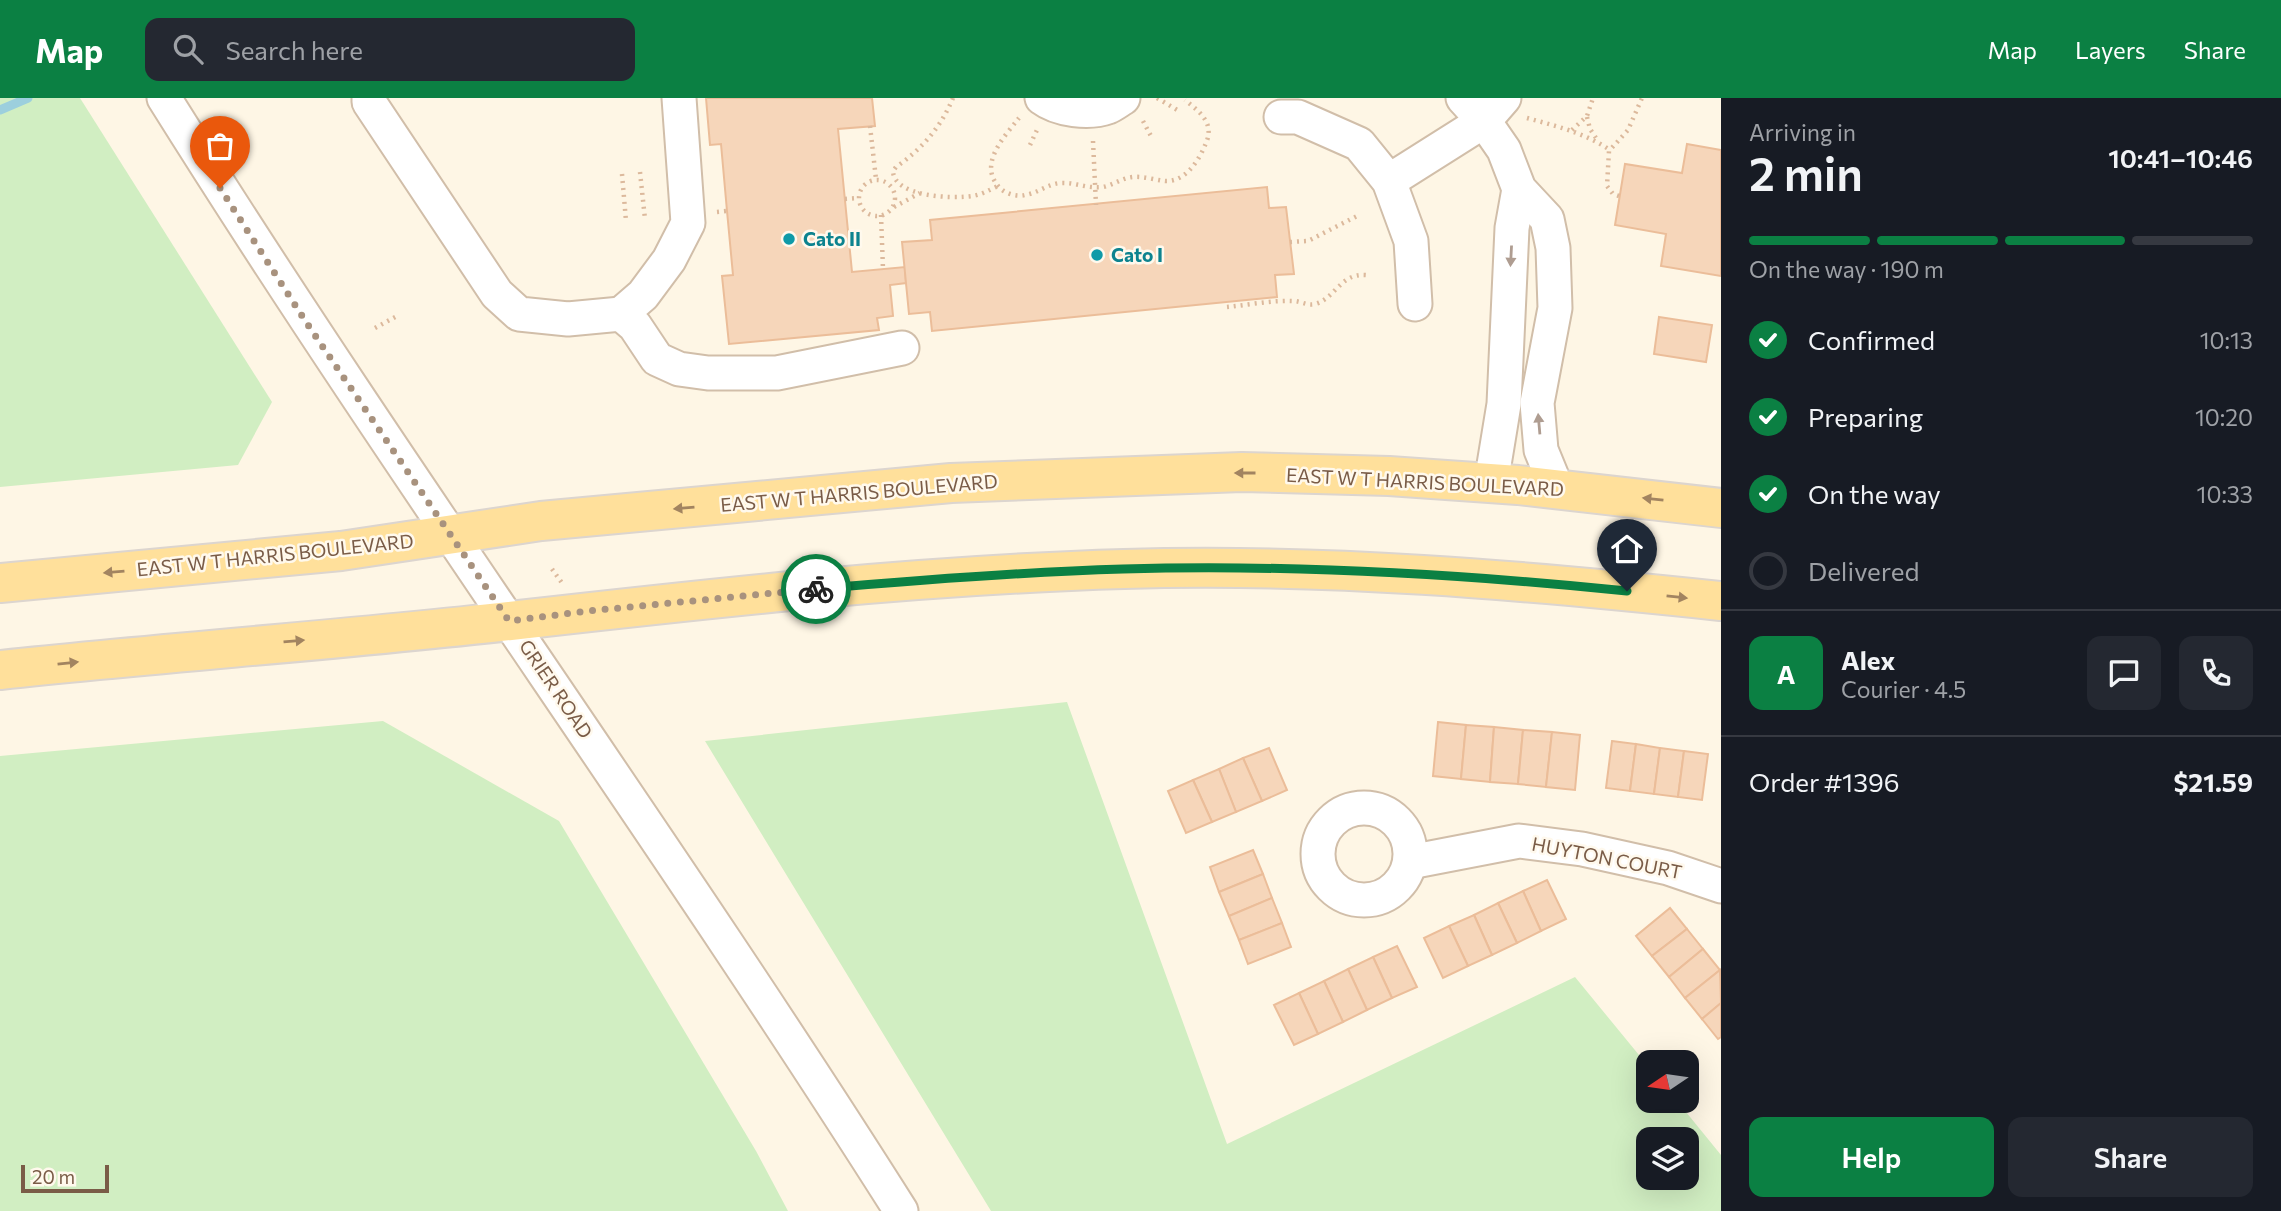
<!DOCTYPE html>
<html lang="en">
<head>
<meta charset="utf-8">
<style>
	:root { --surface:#171b24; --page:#242831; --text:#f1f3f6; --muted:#9ea1a6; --line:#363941; --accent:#0b8043 }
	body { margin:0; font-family:Commissioner,sans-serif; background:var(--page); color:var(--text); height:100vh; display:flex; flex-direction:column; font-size:26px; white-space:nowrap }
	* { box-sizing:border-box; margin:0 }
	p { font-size:23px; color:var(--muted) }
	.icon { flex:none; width:38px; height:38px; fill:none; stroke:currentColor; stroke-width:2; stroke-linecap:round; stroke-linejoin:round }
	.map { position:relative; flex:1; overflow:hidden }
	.side { display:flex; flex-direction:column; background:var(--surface); width:560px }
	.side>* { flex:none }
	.needle { width:46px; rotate:257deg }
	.buttons { position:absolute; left:1636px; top:952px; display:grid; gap:14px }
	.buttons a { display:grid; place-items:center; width:63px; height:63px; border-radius:14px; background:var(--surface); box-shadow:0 7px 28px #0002; font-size:35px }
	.scale { position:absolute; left:21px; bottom:18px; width:88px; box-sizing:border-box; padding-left:7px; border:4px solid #7a5c47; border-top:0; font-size:19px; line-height:24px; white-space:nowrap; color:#7a5c47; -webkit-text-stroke:5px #fff9ed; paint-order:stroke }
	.pin { position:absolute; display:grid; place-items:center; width:60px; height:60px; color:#fff; margin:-72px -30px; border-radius:50% 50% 50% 0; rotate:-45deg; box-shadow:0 0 7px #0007 }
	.pin .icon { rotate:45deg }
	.courier { position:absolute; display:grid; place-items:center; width:70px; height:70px; margin:-35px; border:5px solid #0b8043; border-radius:50%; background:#fff; color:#222; box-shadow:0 2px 9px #0007 }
	.headline em { font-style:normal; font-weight:600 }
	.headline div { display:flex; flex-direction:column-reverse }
	.headline { display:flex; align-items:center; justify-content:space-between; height:119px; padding:0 28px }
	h1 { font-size:46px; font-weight:600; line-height:52px }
	.bar { display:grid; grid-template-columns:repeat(4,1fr); gap:10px 7px; align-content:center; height:84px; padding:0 28px }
	.bar i { height:9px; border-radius:5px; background:var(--line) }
	.bar .on { background:var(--accent) }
	.bar p { grid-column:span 4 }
	.line { display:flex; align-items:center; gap:18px; padding:0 28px; border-top:2px solid var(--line) }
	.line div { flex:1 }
	.round { display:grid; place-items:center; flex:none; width:74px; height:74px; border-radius:14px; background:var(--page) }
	ol { padding:0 28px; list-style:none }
	li { display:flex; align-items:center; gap:21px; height:77px }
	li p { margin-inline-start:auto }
	li .icon { padding:7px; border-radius:50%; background:var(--accent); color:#fff; stroke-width:4 }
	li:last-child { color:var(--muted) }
	li i { width:38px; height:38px; border:4px solid var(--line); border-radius:50% }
	.action { display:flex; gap:14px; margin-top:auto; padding:14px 28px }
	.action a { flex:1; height:80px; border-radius:14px; background:var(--accent); color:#fff; font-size:28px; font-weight:600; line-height:80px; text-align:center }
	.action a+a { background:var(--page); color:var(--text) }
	header { display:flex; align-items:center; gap:42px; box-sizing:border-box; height:98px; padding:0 35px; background:var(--accent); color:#fff }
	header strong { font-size:33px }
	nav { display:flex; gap:38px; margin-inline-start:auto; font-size:24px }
	.search { width:490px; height:63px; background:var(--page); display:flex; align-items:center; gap:18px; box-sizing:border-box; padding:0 24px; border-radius:14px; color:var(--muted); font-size:26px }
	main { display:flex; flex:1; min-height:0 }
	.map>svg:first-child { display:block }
	.green { fill:#d1eec2; fill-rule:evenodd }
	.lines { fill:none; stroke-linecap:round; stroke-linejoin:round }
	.stream { stroke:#9ccfdd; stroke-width:9 }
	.building { fill:#f6d6ba; stroke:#ebbd99; stroke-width:2 }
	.minor-casing { stroke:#d1bea9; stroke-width:37 }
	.major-casing { stroke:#dcd5cf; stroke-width:42 }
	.path { stroke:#dcb99c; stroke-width:4.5; stroke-dasharray:2 5; stroke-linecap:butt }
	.minor { stroke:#fff; stroke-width:33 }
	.major { stroke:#ffe09b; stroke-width:38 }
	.oneway { fill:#af9d91 }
	.oneway2 { fill:#a28460 }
	.done { stroke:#a8927e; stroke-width:7; stroke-dasharray:0 12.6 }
	.route { stroke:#0b8043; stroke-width:9 }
	.culture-dot { fill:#0f9aa8; stroke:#fff9ed; stroke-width:2.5 }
	.labels { text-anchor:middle; stroke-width:5; stroke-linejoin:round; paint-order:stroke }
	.culture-label { font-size:19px; font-weight:bold; fill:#0d838f; stroke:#fff9ed; text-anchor:start }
	.street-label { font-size:19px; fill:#7a5c47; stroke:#fff9ed }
</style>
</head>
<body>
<header>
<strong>Map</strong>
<div class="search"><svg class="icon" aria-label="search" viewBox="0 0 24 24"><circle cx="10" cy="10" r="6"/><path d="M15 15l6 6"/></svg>Search here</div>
<nav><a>Map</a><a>Layers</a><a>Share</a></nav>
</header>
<main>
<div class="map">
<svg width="1721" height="1113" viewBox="0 0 1721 1113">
	<rect width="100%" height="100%" fill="#fef6e5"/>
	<g class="green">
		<polygon points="0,0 80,0 272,304 238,367 0,389"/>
		<path d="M1067 604 1227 1046 1575 879 1648 968V1003H1677L1721 1057V1113H991L705 643ZM1687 1041V1080H1648V1041Z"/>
		<polygon points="383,623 559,723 756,1053 788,1113 0,1113 0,658"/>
	</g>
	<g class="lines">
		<polyline class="stream" points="0,12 28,0"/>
	</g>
	<g class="building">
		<polygon points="706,0 872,0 875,28 838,31 852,174 905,169 906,185 890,187 893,218 877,220 879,232 729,246 722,178 733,177 727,113 721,46 710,47"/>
		<polygon points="1687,46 1721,52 1721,178 1661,168 1666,136 1615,127 1625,66 1682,75"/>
		<polygon points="1267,89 1269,110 1286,109 1294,176 1275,177 1277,199 932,233 930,214 909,216 902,144 932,142 930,122"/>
		<polygon points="1659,219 1712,227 1706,264 1654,256"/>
		<polygon points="1438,624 1466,627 1461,681 1433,678"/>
		<polygon points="1466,627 1494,629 1490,684 1461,681"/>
		<polygon points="1494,629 1523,632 1518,686 1490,684"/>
		<polygon points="1523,632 1552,634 1546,689 1518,686"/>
		<polygon points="1552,634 1580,637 1575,692 1546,689"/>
		<polygon points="1612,643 1636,646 1630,693 1606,690"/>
		<polygon points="1636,646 1660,650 1654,696 1630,693"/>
		<polygon points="1269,650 1287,692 1262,703 1243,660"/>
		<polygon points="1660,650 1684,653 1678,699 1654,696"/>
		<polygon points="1684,653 1708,656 1702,702 1678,699"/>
		<polygon points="1243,660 1262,703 1236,714 1219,671"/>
		<polygon points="1219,671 1236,714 1212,724 1193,682"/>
		<polygon points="1193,682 1212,724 1186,735 1168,693"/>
		<polygon points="1253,752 1263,776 1219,794 1210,769"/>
		<polygon points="1263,776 1272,800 1229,818 1219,794"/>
		<polygon points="1547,782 1566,821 1541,833 1523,793"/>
		<polygon points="1523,793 1541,833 1517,845 1498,805"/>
		<polygon points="1272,800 1282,825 1239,842 1229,818"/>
		<polygon points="1498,805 1517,845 1492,857 1474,817"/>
		<polygon points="1670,810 1687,831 1652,858 1636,838"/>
		<polygon points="1474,817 1492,857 1468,868 1449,828"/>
		<polygon points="1282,825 1291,849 1248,866 1239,842"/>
		<polygon points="1449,828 1468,868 1443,880 1424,840"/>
		<polygon points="1687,831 1703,851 1669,879 1652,858"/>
		<polygon points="1397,848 1417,889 1392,900 1373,859"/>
		<polygon points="1703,851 1720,872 1685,900 1669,879"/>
		<polygon points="1373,859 1392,900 1367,912 1348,871"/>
		<polygon points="1348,871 1367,912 1343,924 1324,883"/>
		<polygon points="1720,872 1721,905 1702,921 1685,900"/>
		<polygon points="1324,883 1343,924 1318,936 1299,895"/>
		<polygon points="1299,895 1318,936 1294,947 1274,907"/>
		<polygon points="1721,905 1721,939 1718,941 1702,921"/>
	</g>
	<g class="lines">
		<defs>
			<g id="minor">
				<path d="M164 0C400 377 663 737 901 1113"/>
				<polyline points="369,0 369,4 497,196 519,216 568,221 621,216 635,228 657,261 679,271 708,275 777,275 902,250"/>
				<path d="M1042 0C1058 12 1089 16 1108 9 1113 7 1118 3 1123 0"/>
				<polyline points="1463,0 1484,23 1504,52 1519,91 1547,121 1553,150 1555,210 1537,305 1541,352 1557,391"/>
				<polyline points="1281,19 1298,19 1359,46 1389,83 1411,143 1415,206"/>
				<polyline points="1389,83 1484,23 1504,0"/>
				<polyline points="621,216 643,197 669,162 688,125 679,0"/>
				<polyline points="1491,385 1504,306 1512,130 1519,91"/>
				<circle cx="1364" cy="756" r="46"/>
				<polyline points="1410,764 1519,743 1582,751 1668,770 1721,788"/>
			</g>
			<g id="major">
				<polyline points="0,485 341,453 541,423 951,385 1242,374 1389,378 1518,387 1721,410"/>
				<path d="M0 572C170 554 340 542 510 523 713 500 918 477 1124 471 1324 465 1522 482 1721 503"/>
			</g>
		</defs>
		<use href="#minor" class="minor-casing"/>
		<use href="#major" class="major-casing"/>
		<g class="path">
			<path d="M953 0C941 29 922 51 896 69L893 73C894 99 952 101 972 98 981 97 989 92 998 88"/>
			<polyline points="1157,0 1179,13"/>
			<polyline points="1587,19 1590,31 1598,43"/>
			<path d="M1019 20C1004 39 977 67 1000 90 1006 96 1017 99 1025 97 1038 95 1048 86 1060 85 1075 84 1087 91 1103 89 1113 87 1122 80 1133 79 1144 78 1155 82 1165 83 1186 84 1199 62 1206 45 1215 25 1199 13 1185 2"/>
			<path d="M1527 20C1556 28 1585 35 1610 52"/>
			<polyline points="1143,23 1152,40"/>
			<polyline points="870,28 876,81"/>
			<polyline points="1572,32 1587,18 1593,0"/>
			<polyline points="1093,43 1096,107"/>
			<polyline points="1030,47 1037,32"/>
			<polyline points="640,74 645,121"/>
			<polyline points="622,76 626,123"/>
			<circle cx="877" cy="100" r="18"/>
			<polyline points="1619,98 1613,96 1607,88 1609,53 1628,32 1642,0"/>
			<polyline points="845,101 859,100"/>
			<polyline points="894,109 920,95"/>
			<polyline points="717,114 727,113"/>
			<polyline points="881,117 883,171"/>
			<polyline points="1290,144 1308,143 1357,118"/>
			<path d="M1227 209C1248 207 1272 202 1293 203 1301 203 1307 208 1315 206 1335 201 1340 175 1366 177"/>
			<polyline points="375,230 397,218"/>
			<polyline points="552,471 562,485"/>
		</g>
		<use href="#minor" class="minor"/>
		<use href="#major" class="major"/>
	</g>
	<defs><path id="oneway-solid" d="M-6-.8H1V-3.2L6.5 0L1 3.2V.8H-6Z" transform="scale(1.75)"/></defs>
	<g class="oneway">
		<use href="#oneway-solid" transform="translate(1511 158) rotate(93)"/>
		<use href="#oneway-solid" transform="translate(1539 326) rotate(-95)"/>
	</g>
	<g class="oneway2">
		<use href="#oneway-solid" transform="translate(1245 375) rotate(-180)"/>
		<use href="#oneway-solid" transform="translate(1653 401) rotate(-174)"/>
		<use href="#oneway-solid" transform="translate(684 410) rotate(175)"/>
		<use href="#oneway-solid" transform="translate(114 474) rotate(175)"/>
		<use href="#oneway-solid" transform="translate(1677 499) rotate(6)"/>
		<use href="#oneway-solid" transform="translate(294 543) rotate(-5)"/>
		<use href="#oneway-solid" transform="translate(68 565) rotate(-6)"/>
	</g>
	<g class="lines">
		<polyline class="done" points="220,90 306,224 509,523 588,513 816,491"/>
		<path class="route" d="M816 491C918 482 1020 474 1123 471 1291 466 1460 476 1627 493"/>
	</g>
	<g class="culture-dot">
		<circle cx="789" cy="141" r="7"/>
		<circle cx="1097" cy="157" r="7"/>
	</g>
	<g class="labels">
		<g class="culture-label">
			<text x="803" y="148">Cato II</text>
			<text x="1111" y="164">Cato I</text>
		</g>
		<g class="street-label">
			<text transform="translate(1425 384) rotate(3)" y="7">EAST W T HARRIS BOULEVARD</text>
			<text transform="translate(859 395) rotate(-5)" y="7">EAST W T HARRIS BOULEVARD</text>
			<text transform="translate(275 457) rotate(-6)" y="7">EAST W T HARRIS BOULEVARD</text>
			<text transform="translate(556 591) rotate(56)" y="7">GRIER ROAD</text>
			<text transform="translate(1607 760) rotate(11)" y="7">HUYTON COURT</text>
		</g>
	</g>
</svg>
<div class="buttons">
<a><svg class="needle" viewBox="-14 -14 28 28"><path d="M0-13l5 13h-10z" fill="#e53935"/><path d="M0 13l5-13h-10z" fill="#9ea1a6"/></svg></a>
<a><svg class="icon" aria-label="layers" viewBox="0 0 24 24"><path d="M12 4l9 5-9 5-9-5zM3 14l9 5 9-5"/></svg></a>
</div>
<div class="scale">20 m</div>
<div class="pin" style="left:220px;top:90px;background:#ea580c"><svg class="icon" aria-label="bag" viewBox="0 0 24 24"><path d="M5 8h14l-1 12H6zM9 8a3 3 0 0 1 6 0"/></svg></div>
<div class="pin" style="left:1627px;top:493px;background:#1f2937"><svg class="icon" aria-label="home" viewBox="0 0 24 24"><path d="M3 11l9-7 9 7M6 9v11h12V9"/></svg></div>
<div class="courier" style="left:816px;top:491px"><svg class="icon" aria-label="bike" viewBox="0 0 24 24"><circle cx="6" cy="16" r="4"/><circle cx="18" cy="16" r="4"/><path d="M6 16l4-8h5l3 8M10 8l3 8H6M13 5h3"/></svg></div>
</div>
<section class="side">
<div class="headline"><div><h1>2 min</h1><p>Arriving in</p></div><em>10:41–10:46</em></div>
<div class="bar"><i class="on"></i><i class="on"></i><i class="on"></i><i></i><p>On the way · 190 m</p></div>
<ol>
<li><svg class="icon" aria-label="check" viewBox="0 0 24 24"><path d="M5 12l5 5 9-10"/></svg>Confirmed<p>10:13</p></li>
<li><svg class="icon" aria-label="check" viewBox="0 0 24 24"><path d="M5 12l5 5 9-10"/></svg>Preparing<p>10:20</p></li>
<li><svg class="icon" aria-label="check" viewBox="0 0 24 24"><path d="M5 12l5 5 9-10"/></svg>On the way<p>10:33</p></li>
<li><i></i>Delivered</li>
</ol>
<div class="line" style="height:126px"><b class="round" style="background:var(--accent);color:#fff">A</b><div><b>Alex</b><p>Courier · 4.5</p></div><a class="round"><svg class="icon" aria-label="chat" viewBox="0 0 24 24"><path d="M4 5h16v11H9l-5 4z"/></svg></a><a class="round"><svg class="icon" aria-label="phone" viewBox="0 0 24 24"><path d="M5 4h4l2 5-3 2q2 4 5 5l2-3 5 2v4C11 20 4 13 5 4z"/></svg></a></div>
<div class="line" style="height:91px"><div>Order #1396</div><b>$21.59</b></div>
<div class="action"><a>Help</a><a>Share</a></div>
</section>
</main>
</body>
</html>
